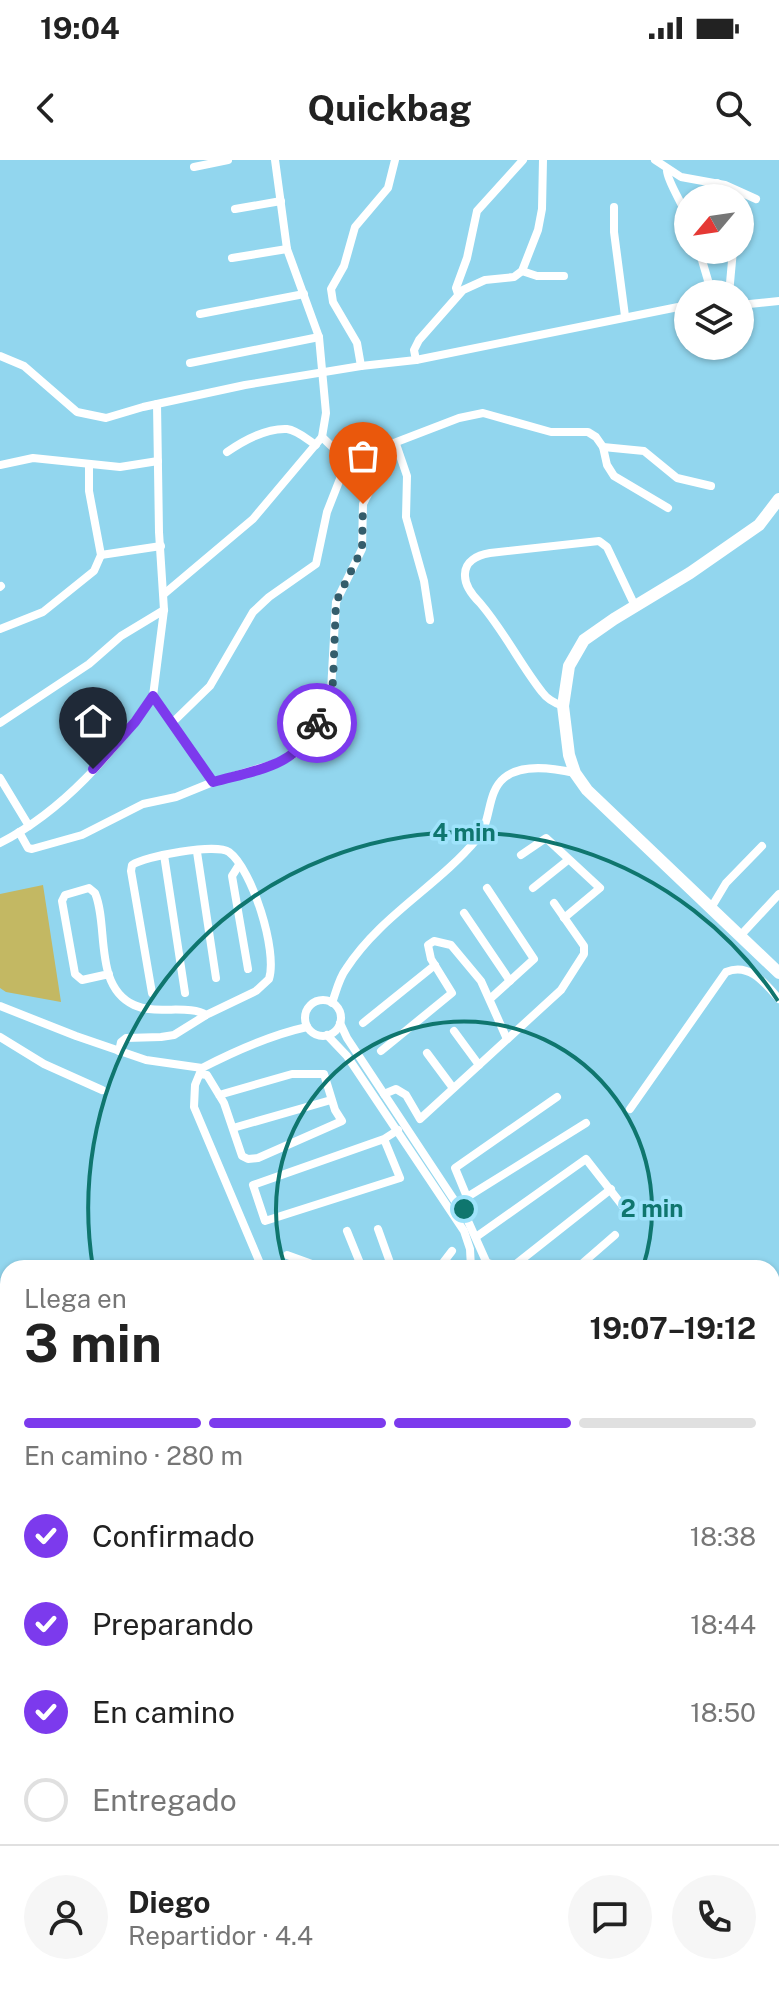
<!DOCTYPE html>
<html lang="es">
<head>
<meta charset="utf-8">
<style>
	:root { --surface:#fff; --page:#f6f6f6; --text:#222; --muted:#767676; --line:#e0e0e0; --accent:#7c3aed }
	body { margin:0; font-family:"Public Sans",sans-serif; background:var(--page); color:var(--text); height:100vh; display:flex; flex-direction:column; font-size:30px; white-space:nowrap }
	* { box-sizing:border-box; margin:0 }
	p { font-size:26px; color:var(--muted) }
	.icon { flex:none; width:44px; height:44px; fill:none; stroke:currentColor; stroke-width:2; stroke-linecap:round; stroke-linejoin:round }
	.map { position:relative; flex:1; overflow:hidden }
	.side { position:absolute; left:0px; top:1100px; width:780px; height:746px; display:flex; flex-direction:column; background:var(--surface); border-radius:24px 24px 0 0; box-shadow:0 2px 6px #0004 }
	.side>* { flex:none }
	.needle { width:52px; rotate:241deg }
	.controls { position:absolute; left:674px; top:24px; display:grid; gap:16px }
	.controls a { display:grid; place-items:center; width:80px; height:80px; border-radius:50%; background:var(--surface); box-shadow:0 2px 6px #0004; font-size:40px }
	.pin { position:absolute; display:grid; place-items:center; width:68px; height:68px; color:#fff; margin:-82px -34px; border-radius:50% 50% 50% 0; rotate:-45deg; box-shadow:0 0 8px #0007 }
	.pin .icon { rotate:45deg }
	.courier { position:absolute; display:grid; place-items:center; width:80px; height:80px; margin:-40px; border:6px solid #7c3aed; border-radius:50%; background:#fff; color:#222; box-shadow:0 2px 10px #0007 }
	.headline em { font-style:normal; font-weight:700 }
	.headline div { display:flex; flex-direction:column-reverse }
	.headline { display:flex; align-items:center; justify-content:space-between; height:136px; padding:0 24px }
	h1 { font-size:52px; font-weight:700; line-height:60px }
	.bar { display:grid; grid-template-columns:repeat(4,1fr); gap:12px 8px; align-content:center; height:96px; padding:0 24px }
	.bar i { height:10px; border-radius:6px; background:var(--line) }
	.bar .selected { background:var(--accent) }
	.bar p { grid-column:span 4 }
	.line { display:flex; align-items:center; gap:20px; padding:0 24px; border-top:2px solid var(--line) }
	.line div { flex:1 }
	.round { display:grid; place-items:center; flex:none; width:84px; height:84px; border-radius:42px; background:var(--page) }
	ol { padding:0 24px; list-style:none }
	li { display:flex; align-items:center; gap:24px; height:88px }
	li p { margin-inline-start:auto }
	li .icon { padding:8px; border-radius:50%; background:var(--accent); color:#fff; stroke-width:4 }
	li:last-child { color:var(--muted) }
	li i { width:44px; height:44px; border:4px solid var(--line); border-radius:50% }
	.status { display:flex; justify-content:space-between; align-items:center; height:56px; padding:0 40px; background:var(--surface); direction:ltr }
	.status svg { height:22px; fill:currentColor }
	header { display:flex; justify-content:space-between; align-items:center; height:104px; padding:0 24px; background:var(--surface); font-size:36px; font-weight:700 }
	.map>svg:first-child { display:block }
	.green { fill:#c3b863 }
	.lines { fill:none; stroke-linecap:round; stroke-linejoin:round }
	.minor { stroke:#fff; stroke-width:8 }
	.secondary { stroke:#fff; stroke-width:12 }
	.done { stroke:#345d6b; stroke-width:8; stroke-dasharray:0 14.4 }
	.route { stroke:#7c3aed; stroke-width:10 }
	.ring { fill:none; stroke:#0f766e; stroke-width:4 }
	.centre { fill:#0f766e; stroke:#9fe3fb; stroke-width:4 }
	.ring-label { font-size:24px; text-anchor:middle; font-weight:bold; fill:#0f766e; stroke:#9fe3fb; stroke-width:7; stroke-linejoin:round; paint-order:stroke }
</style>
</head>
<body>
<div class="status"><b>19:04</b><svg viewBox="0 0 49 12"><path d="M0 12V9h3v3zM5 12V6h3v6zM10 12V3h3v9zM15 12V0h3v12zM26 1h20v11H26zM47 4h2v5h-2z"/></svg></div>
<header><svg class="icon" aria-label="back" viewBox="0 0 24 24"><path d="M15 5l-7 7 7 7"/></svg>Quickbag<svg class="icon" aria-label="search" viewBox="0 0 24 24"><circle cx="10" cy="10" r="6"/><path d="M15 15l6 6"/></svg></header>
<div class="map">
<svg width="779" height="1845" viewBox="0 0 779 1845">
	<rect width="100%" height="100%" fill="#92d6ee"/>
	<polygon class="green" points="43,725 61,842 6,832 0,828 0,734"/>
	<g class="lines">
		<g class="minor">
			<polyline points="655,0 681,17 725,25 756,39"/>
			<polyline points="194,7 228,0"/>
			<path d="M667 11C668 23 683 44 688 59"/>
			<polyline points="717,38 717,23"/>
			<polyline points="614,47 614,72 625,156"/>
			<polyline points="235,49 281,41"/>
			<polyline points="699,90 712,134"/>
			<polyline points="232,98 287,89"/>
			<polyline points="522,111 537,116 564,116"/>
			<polyline points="458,134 456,128 467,98 477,51 523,0"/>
			<polyline points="729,134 733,90"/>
			<polyline points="740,145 779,141"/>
			<polyline points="200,154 304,134"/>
			<polyline points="0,196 24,206 77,252 106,258 143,247 245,225 361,206 416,200 688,145"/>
			<polyline points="416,200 414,190 419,180 463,130 485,120 514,117 522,111 538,70 542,49 543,0"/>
			<polyline points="190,203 319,177"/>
			<polyline points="361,206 357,183 333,142 331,129 344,106 355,67 388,28 395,0"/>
			<polyline points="157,244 159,372 164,450 153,536 213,622"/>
			<polyline points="396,284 407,316 406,357 424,421 430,460"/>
			<polyline points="603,287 607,305 614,316 668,348"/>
			<path d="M227 292C243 281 267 268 287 269 297 270 308 280 316 285"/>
			<polyline points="347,301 459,258 483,253 551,272 588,272 596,277 603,287 644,291 677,318 711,326"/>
			<polyline points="0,305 33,298 120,307 158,301"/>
			<polyline points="101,395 161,386"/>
			<polyline points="0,427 1,426"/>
			<polyline points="164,434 253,359 322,277 326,253 319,177 287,89 275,0"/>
			<polyline points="0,469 43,452 94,411 101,395 89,331 89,304"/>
			<path d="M563 546C554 543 547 539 542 532 520 504 504 471 480 443 473 436 465 427 465 416 464 401 478 395 490 393L599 381 607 387 635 446"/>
			<polyline points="0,563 89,504 121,476 164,450"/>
			<polyline points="172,563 210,526 253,452 269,437 316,404 327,352 347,301 322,277"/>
			<polyline points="0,618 29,666"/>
			<polyline points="19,672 28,688 32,689 82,675 143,644 176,637 213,622 280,602 298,592 305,585 331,531 336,442 362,389 363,344 393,285"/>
			<path d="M0 683C63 651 113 593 153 536"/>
			<polyline points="197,692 216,818"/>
			<polyline points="164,695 185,833"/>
			<polyline points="521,695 546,678 600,728 564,758"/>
			<polyline points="239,705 232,716 248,809"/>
			<polyline points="487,728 534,799 491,838"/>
			<polyline points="533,728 568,700"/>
			<polyline points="711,748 726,723 762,686"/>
			<polyline points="464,753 510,821"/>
			<polyline points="740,776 779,734"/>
			<path d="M109 814 82 820 75 814 62 741 65 735 89 728 95 733C109 766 93 826 134 845 155 855 191 844 206 855"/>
			<circle cx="323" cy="858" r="18"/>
			<path d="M332 843C336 832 339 818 346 809 380 756 438 726 477 679 492 662 486 633 504 618 522 603 553 608 575 613"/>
			<polyline points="0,846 76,876 146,900 202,908"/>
			<polyline points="340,863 347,878 468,1061 489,1108"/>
			<polyline points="363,863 435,805"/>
			<polyline points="454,871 479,905"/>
			<polyline points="327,875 347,896 464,1071 470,1089 471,1108"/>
			<polyline points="0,877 44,904 102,930"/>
			<path d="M119 891 121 882 126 878 161 877 174 875 206 855 256 831 269 819C278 791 252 709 229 692 216 683 145 696 132 705L131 711 152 833"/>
			<polyline points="381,891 452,833 431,799 428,785 434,781 451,785 481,821 507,879"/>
			<polyline points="427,893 453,928"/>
			<polyline points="200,914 207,915 224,943 242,996 248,999 258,998 342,961 335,950 324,914 292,914 219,935"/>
			<polyline points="384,934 396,929 406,935 420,959 561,830 584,794 584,786 554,743"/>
			<path d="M630 949 726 812C749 802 765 823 779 839"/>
			<polyline points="233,968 331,940"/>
			<polyline points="384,979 400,1018 265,1061 253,1025 384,979 398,970"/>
			<polyline points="467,1037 455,1008 557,937"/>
			<polyline points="464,1039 586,963"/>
			<polyline points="378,1069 392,1108"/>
			<polyline points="347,1071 362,1108"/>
			<polyline points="476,1077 586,999 629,1054"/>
			<polyline points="287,1095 323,1108"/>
			<polyline points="487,1103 507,1108"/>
			<path d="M262 1108 194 947 195 925 202 908C235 891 270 875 307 867"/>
			<polyline points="439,1108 452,1091"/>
			<polyline points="511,1108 611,1029"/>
			<polyline points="577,1108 615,1075"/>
			<polyline points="772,1241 779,1241"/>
			<polyline points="0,1435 3,1436 0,1439"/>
			<polyline points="772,1610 779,1613"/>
			<polyline points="0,1734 8,1735"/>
			<polyline points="4,1831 8,1787"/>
			<polyline points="772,1834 779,1833"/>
			<polyline points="13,1838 22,1845"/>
			<polyline points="328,1838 337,1845"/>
			<polyline points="540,1838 622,1845"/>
			<polyline points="747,1838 748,1845"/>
			<polyline points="35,1845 36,1838"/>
			<polyline points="227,1845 227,1838"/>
			<polyline points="268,1845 269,1838"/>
			<polyline points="309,1845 309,1841"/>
			<polyline points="360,1845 367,1838"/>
			<polyline points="389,1845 398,1838"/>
			<polyline points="508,1845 509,1838"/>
		</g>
		<polyline class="secondary" points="779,339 759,365 690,413 614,459 584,480 569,506 563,546 569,595 575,613 587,630 779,813"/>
	</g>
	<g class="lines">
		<polyline class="done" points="317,563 329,538 333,522 336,442 362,389 363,344"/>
		<path class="route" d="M93 609 135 562 153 536 213 622C256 610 297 607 317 563"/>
	</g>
	<g class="ring">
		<path d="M285 1107A188 188 0 1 1 643 1107"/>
		<path d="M93 1108A376 376 0 0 1 778 841"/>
	</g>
	<circle cx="464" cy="1049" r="12" class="centre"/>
	<g class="ring-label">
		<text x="464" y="681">4 min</text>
		<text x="652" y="1057">2 min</text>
	</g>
</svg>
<div class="controls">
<a><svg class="needle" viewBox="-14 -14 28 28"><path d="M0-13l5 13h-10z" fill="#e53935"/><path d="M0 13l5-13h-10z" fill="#767676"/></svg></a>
<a><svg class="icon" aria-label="layers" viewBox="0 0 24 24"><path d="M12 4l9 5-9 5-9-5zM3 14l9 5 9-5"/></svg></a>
</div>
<div class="pin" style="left:363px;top:344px;background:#ea580c"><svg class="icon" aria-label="bag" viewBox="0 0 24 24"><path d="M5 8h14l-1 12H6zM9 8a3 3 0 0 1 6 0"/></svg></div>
<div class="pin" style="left:93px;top:609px;background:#1f2937"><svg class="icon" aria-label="home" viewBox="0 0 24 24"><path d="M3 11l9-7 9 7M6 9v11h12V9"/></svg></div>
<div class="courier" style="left:317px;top:563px"><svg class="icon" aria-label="bike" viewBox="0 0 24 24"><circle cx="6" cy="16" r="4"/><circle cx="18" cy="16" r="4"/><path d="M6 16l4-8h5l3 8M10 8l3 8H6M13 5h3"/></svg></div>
<section class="side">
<div class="headline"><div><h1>3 min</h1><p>Llega en</p></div><em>19:07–19:12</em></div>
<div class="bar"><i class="selected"></i><i class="selected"></i><i class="selected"></i><i></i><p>En camino · 280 m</p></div>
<ol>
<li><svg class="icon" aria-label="check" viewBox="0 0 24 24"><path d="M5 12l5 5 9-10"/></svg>Confirmado<p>18:38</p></li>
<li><svg class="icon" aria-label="check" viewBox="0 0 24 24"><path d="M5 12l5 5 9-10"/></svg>Preparando<p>18:44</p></li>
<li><svg class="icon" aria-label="check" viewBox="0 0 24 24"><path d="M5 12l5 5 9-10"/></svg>En camino<p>18:50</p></li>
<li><i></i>Entregado</li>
</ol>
<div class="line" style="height:144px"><a class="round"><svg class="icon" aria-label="person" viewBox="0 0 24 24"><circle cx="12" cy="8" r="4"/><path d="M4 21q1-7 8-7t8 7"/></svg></a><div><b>Diego</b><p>Repartidor · 4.4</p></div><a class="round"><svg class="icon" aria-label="chat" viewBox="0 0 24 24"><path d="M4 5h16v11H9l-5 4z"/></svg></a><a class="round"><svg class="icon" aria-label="phone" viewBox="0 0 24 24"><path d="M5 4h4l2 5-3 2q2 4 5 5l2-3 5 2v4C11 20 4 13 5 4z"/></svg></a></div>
</section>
</div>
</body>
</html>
